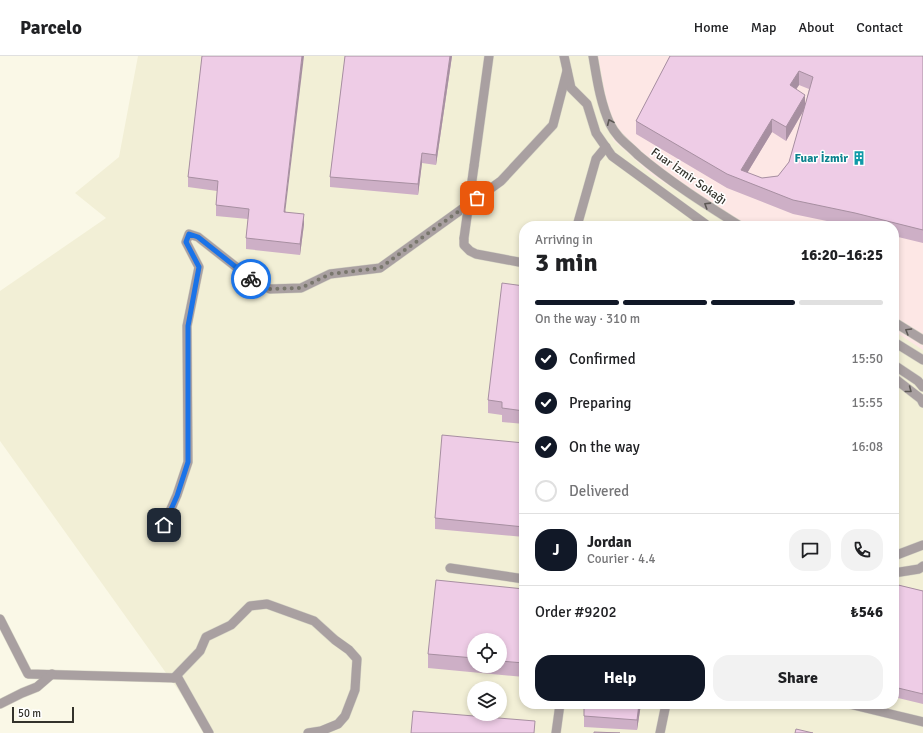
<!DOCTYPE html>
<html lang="en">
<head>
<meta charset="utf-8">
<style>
	:root { --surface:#fff; --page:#f2f2f2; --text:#202124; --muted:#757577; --line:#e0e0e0; --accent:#111827 }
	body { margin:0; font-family:Signika,sans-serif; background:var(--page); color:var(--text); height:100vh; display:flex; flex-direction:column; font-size:15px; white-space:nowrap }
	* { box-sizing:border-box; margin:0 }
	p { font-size:13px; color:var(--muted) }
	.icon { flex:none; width:22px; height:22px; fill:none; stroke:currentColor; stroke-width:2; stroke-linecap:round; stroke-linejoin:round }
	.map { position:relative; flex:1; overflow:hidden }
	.details { position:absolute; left:519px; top:165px; width:380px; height:488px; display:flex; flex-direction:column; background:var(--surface); border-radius:16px; box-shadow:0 2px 6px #0003 }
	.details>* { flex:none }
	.fabs { position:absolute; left:467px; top:577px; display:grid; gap:8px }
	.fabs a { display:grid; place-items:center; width:40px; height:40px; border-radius:50%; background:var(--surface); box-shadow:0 2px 6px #0003; font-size:20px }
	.scale { position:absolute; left:12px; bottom:10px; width:62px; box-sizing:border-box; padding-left:4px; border:2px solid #33322b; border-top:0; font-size:11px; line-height:14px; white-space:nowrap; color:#33322b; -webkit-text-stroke:3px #fff; paint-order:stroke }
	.pin { position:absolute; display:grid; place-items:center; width:34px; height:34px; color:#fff; margin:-17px; border-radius:8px; box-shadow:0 2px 6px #0006 }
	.courier { position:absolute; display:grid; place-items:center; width:40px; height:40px; margin:-20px; border:3px solid #1a73e8; border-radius:50%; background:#fff; color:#222; box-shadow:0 1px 5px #0007 }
	.headline em { font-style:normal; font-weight:800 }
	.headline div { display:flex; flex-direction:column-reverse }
	.headline { display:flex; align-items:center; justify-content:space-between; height:68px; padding:0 16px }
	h1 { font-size:26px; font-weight:800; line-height:30px }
	.bar { display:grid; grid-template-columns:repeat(4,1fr); gap:6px 4px; align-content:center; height:48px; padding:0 16px }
	.bar i { height:5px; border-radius:3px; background:var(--line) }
	.bar .active { background:var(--accent) }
	.bar p { grid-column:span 4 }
	.line { display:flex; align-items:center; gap:10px; padding:0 16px; border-top:1px solid var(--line) }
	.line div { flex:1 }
	.round { display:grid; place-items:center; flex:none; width:42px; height:42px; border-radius:16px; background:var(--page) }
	ol { padding:0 16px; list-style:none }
	li { display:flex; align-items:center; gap:12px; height:44px }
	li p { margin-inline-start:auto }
	li .icon { padding:4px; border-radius:50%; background:var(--accent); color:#fff; stroke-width:4 }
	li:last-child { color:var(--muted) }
	li i { width:22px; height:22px; border:2px solid var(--line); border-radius:50% }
	.action { display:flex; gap:8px; margin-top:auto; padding:8px 16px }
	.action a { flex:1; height:46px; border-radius:16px; background:var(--accent); color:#fff; font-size:16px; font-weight:800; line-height:46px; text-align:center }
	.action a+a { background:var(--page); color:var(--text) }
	header { display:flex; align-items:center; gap:24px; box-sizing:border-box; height:56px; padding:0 20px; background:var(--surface); border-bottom:1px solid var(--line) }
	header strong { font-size:19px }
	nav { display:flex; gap:22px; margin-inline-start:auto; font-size:14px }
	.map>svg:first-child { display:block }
	.commercial { fill:#fde7e5 }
	.built { fill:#f2efd6; fill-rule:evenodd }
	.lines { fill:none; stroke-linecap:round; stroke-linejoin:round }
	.minor-casing { stroke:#d6d4c5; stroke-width:10 }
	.minor { stroke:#a9a0a1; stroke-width:9 }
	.minor-bridge-casing { stroke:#d6d4c5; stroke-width:10; stroke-linecap:butt }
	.minor-bridge { stroke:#a9a0a1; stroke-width:9 }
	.wall { fill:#cdafc6; fill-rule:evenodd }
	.shaded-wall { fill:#a78fa1 }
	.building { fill:#eecce6; stroke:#a78fa1; fill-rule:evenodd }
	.oneway { stroke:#5c5854 }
	.done { stroke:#79776d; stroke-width:4; stroke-dasharray:0 7.2 }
	.route { stroke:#1a73e8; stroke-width:5 }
	.labels { text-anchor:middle; stroke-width:3; stroke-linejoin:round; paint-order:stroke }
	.culture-label { font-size:12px; font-weight:bold; fill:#0d838f; stroke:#fff; text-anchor:end }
	.street-label { font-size:12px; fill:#33322b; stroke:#fff }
</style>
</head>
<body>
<header>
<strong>Parcelo</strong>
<nav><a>Home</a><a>Map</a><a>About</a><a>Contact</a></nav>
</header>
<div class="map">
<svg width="923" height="677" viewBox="0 0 923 677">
	<rect width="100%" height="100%" fill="#faf8e7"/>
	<polygon class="commercial" points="589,0 923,0 923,296 894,276 894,170 732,170 652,119 613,84"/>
	<path class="built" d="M138 0H598L613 84 652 119 732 170H524V648H894V275L923 294V677H209L0 385V235L106 162 75 137 119 101ZM474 584H500V610H474ZM474 632H500V658H474Z"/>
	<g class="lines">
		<defs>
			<g id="minor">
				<polyline points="564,0 571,32 587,48 596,77 612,100 708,170"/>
				<path d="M593 0C597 23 600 46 610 68 617 82 627 88 638 99 670 126 705 148 740 170"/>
				<polyline points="474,110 489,0"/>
				<polyline points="577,170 596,103 606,91"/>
				<polyline points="464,182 464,189 470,195 476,198 524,207"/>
				<polyline points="894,266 923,284"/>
				<polyline points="894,286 923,304"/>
				<polyline points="894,309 918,325 923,331"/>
				<polyline points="894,322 921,343 923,347"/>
				<polyline points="164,469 177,439 188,406 187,270 199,211 186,186 189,178 198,181 254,225 270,233 301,232 330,218 380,212 501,125 553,69 567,15"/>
				<polyline points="894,500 923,489"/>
				<polyline points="450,512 524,523"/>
				<polyline points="894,517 919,513 923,510"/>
				<polyline points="0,563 28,618 178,622 209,677"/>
				<polyline points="174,622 200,595 206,581 231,569 250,550 267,548 314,565 335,584 349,594 357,603 356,618 355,634 345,660 338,668 321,675 308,677"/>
				<polyline points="0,648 22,637 37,631 52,618"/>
				<polyline points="849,648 923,666"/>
				<polyline points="556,677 560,648"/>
				<polyline points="660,677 666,648"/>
			</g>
		</defs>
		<use href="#minor" class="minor-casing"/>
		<use href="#minor" class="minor"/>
		<defs>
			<polyline id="minor-bridge" points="464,182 474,110"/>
		</defs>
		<use href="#minor-bridge" class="minor-bridge-casing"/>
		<use href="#minor-bridge" class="minor-bridge"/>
	</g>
	<g class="wall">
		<polygon points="202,0 286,156 304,168 300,199 246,193 246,182 248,163 216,160 216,149 217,135 188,131 188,121"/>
		<polygon points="345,0 452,0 436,109 422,107 418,139 330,131 330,121"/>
		<path d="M670 0H923V187L894 180V170H851L793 158 727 132 636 78V65ZM799 29 809 33 805 51 796 33ZM804 54 789 106 778 120 762 122 747 117 772 76 786 85Z"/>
		<polygon points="524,230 524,368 502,366 502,359 488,357 488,344"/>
		<polygon points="524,387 524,481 435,473 435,462"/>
		<polygon points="894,528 923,535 923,648 894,641"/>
		<path d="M524 533V621L428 612V598ZM474 584H500V610H474Z"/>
		<polygon points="641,648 637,674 584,671 584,660"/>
	</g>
	<g class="shaded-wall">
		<polygon points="302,0 304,0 284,166 284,156"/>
		<polygon points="450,0 452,0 436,109 436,99"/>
		<polygon points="799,15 799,29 790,43 790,29"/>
		<polygon points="805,39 805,52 786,85 786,71"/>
		<polygon points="772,63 772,76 743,124 741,114"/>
		<polygon points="422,97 422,107 418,139 418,128"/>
		<polygon points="304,158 304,168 300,199 300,188"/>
		<polygon points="639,648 641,648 637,674 637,664"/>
	</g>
	<g class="building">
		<polygon points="202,0 302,0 284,156 304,158 300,188 246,182 249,153 216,149 218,125 188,121"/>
		<polygon points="345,0 450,0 436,99 422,97 418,128 330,121"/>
		<path d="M670 0H923V174L855 157 793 144 727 118 636 65ZM799 15 813 21 789 106 778 120 762 122 741 114 772 63 786 71 805 39 790 29Z"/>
		<polygon points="502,227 524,230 524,355 502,352 502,346 488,344"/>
		<polygon points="442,379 524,387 524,471 435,462"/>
		<polygon points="436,524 524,533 524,607 500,605 500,584 474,584 474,602 428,598"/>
		<polygon points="894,528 923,535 923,638 894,631"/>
		<polygon points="584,648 639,648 637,664 584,660"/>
		<polygon points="413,655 535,665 534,677 411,677"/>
		<polygon points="796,673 813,677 795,677"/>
		<polygon points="594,676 620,677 594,677"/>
	</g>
	<defs><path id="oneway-chevron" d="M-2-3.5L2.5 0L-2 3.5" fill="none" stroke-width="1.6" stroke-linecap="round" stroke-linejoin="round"/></defs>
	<g class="oneway">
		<use href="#oneway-chevron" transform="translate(610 66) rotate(-114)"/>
		<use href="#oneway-chevron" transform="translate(707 149) rotate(-148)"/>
		<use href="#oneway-chevron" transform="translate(908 275) rotate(-149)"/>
		<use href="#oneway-chevron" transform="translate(909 334) rotate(38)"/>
	</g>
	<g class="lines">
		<polyline class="done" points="251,223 270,233 301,232 330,218 380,212 477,142"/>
		<polyline class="route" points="164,469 177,440 188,406 188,270 199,211 186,186 189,178 198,181 251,223"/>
	</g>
	<defs>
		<symbol id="building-bare" viewBox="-9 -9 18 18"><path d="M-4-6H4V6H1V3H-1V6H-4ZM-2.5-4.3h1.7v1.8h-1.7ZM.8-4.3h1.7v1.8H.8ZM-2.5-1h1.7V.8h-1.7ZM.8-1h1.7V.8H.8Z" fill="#0f9aa8" stroke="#fff" stroke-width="2.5" paint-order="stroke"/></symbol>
	</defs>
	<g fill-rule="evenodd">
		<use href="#building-bare" x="849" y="92" width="20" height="20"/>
	</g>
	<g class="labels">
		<g class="culture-label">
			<text x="848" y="106">Fuar İzmir</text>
		</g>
		<g class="street-label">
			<text transform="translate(689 120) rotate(35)" y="4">Fuar İzmir Sokağı</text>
		</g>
	</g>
</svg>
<div class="fabs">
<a><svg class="icon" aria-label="locate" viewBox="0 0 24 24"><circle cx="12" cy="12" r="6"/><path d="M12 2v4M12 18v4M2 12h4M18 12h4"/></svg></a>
<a><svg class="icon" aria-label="layers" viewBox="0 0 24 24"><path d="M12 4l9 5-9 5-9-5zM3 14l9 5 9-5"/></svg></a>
</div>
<div class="scale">50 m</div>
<div class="pin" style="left:477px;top:142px;background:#ea580c"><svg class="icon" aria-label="bag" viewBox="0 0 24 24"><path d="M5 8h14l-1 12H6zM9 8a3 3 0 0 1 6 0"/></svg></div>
<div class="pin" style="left:164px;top:469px;background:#1f2937"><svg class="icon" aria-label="home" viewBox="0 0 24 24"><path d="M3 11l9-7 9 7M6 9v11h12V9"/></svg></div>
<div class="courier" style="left:251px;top:223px"><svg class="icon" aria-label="bike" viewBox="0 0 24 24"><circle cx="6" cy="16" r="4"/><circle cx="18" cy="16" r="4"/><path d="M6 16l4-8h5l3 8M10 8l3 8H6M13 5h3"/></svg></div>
<section class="details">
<div class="headline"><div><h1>3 min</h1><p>Arriving in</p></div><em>16:20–16:25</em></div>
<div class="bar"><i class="active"></i><i class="active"></i><i class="active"></i><i></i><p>On the way · 310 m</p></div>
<ol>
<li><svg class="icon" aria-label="check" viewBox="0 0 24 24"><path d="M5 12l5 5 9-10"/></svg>Confirmed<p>15:50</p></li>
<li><svg class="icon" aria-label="check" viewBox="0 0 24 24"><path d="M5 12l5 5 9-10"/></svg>Preparing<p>15:55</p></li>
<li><svg class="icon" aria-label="check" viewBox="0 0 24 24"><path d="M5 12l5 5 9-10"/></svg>On the way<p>16:08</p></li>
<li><i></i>Delivered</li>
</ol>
<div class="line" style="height:72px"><b class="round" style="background:var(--accent);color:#fff">J</b><div><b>Jordan</b><p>Courier · 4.4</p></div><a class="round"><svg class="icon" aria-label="chat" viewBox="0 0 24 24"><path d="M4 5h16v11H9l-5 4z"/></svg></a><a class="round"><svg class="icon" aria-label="phone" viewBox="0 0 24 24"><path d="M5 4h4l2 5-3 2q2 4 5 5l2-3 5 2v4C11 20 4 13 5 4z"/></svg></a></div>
<div class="line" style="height:52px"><div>Order #9202</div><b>₺546</b></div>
<div class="action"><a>Help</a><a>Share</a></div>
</section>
</div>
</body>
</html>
